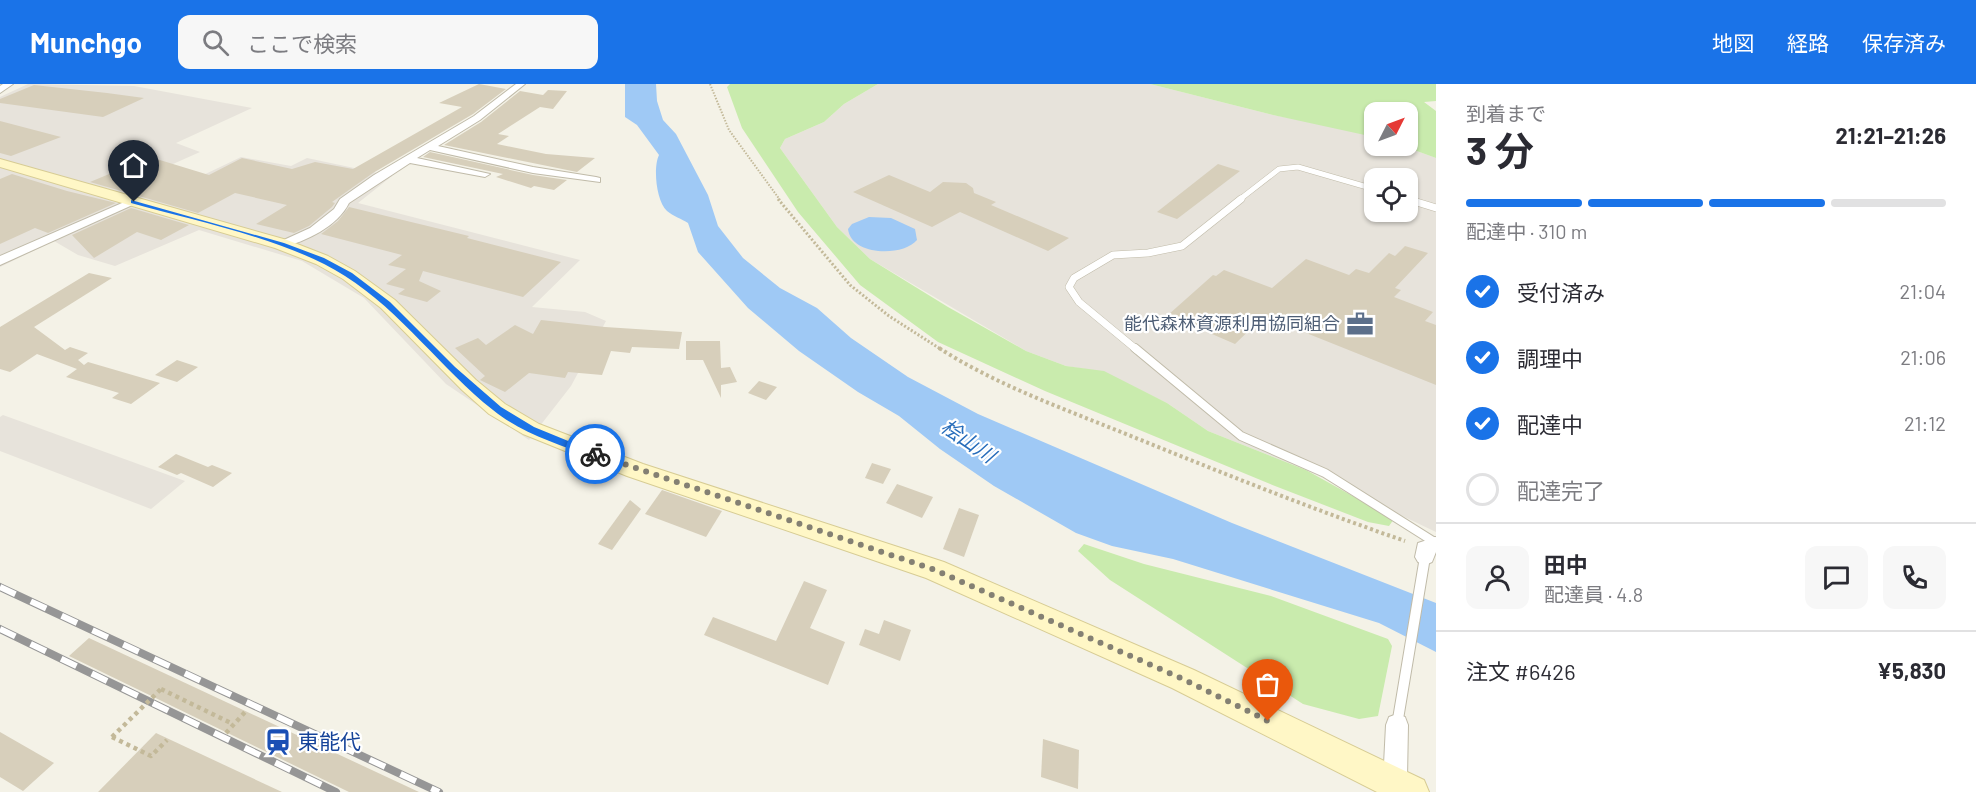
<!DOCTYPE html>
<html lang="ja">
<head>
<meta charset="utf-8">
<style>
	:root { --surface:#fff; --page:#f7f7f7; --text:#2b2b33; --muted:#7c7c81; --line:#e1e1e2; --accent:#1a73e8 }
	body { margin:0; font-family:Barlow,"Noto Sans JP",sans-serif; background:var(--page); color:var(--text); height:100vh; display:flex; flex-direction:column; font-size:22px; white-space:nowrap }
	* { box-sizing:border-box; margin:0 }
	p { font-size:20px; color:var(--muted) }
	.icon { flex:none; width:33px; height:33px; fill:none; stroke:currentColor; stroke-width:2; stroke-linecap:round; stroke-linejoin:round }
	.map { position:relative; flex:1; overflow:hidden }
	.details { display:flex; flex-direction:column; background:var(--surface); width:540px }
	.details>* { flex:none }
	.needle { width:39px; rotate:48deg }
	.buttons { position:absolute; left:1364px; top:18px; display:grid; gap:12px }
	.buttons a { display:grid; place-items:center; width:54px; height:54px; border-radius:12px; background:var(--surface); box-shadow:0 2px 4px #0004; font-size:30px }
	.pin { position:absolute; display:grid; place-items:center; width:51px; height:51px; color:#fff; margin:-62px -26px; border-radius:50% 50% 50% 0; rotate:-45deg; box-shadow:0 0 6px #0007 }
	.pin .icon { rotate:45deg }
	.courier { position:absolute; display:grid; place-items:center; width:60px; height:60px; margin:-30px; border:4px solid #1a73e8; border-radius:50%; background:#fff; color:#222; box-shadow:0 2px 8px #0007 }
	.head em { font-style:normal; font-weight:700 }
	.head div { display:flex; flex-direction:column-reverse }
	.head { display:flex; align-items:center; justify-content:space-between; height:102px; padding:0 30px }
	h1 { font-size:39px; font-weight:700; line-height:45px }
	.bar { display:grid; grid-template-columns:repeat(4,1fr); gap:9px 6px; align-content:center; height:72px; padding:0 30px }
	.bar i { height:8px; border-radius:4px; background:var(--line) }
	.bar .selected { background:var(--accent) }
	.bar p { grid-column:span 4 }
	.line { display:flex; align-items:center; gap:15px; padding:0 30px; border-top:2px solid var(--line) }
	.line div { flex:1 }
	.round { display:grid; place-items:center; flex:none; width:63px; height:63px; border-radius:12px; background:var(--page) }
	ol { padding:0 30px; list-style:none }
	li { display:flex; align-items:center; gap:18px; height:66px }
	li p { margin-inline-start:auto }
	li .icon { padding:6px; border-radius:50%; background:var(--accent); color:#fff; stroke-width:4 }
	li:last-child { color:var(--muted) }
	li i { width:33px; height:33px; border:3px solid var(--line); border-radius:50% }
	header { display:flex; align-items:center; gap:36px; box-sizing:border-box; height:84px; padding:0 30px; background:var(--accent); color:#fff }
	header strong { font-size:28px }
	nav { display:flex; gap:33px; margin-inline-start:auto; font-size:21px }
	.search { width:420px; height:54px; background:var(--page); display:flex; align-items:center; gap:15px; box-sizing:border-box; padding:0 21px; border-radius:12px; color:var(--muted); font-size:22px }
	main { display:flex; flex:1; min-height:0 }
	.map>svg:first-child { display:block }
	.industrial { fill:#e7e3db; fill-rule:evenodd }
	.green { fill:#c9ebad }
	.water { fill:#9fc9f5 }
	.building { fill:#d7cfbb }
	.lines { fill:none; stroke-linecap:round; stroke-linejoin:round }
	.lane-far3-casing { stroke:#c0bba9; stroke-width:6 }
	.lane-far2-casing { stroke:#c0bba9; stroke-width:8 }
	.lane-far1-casing { stroke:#c0bba9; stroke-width:10 }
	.lane-casing { stroke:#c0bba9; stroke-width:12 }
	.street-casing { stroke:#c0bba9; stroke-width:2 }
	.secondary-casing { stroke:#d7cc94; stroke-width:2 }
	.path-far3 { stroke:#c3b999; stroke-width:2; stroke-dasharray:1.5 1.5; stroke-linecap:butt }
	.path-far2 { stroke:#c3b999; stroke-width:3; stroke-dasharray:2 2; stroke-linecap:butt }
	.path-far1 { stroke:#c3b999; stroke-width:4; stroke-dasharray:3 3; stroke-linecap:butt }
	.path { stroke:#c3b999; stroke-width:4.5; stroke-dasharray:4 4; stroke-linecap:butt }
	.lane-far3 { stroke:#fff; stroke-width:5 }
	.lane-far2 { stroke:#fff; stroke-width:7 }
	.lane-far1 { stroke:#fff; stroke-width:8 }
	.lane { stroke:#fff; stroke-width:10 }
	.street { fill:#fff; fill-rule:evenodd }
	.secondary { fill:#fff7c6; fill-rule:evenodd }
	.rail-casing { stroke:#969696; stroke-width:8 }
	.rail { stroke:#fff; stroke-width:6; stroke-dasharray:17; stroke-linecap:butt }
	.path-bridge { stroke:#c3b999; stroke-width:4.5; stroke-dasharray:4 4; stroke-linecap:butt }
	.route { fill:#1a73e8 }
	.done { stroke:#848073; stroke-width:6; stroke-dasharray:0 10.8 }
	.labels { text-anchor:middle; stroke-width:4.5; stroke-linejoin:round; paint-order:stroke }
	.service-label { font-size:18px; fill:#4e5e75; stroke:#fff; text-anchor:end }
	.water-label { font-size:20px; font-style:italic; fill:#276dbb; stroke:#fff }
	.near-transit-label { font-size:21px; fill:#164399; stroke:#fff; text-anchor:start }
</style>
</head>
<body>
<header>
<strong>Munchgo</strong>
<div class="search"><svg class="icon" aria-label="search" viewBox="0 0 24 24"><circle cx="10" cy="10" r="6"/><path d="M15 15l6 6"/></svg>ここで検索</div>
<nav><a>地図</a><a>経路</a><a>保存済み</a></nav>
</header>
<main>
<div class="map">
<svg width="1436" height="708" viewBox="0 0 1436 708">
	<rect width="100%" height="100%" fill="#f4f2e7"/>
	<g class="industrial">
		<polygon points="28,0 134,2 252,24 176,59 200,68 164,84 195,95 241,73 291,82 307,74 392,92 358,119 580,176 532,223 585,228 606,237 571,302 529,356 446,300 364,214 302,177 199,146 115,182 78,171 54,157 0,183 0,13"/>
		<path d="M878 0H1150L1273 31 1339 43 1374 53V62H1403L1436 74V448L1306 386 1208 347 1167 319 1104 288 1066 282 1026 267 870 175 837 143 780 64 785 55 824 38 844 20ZM1374 94H1407V128H1374Z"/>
		<polygon points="3,331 185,397 151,425 0,367 0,333"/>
	</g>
	<g class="green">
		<polygon points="730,0 878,0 844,20 824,38 785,55 780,64 837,143 870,175 948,223 1026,267 1066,282 1104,287 1167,319 1208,347 1306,386 1394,435 1389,442 1368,438 1275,402 1045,307 938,258 860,201 798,128 742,44 727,3"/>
		<polygon points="1150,0 1436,0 1436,17 1424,18 1436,27 1436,74 1403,62 1407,62 1407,28 1374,28 1374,53 1273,31"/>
		<polygon points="1084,460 1144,480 1271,512 1388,555 1392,562 1378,632 1359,635 1303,620 1110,496 1078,467"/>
	</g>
	<g class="water">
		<path d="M625 0H656L657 17 663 36 676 50 708 111 718 142 743 174 780 204 817 224 851 254 908 293 978 330 1232 439 1436 519V568L1379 539 1173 475 1112 462 1076 449 994 402 940 365 899 332 858 308 799 267 748 224 698 168 688 139C682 135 673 132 667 127 656 117 653 83 659 71L637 41 625 33Z"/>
		<path d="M869 133 891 134 915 145 917 156C903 173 851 172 848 145L852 140Z"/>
	</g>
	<g class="building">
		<polygon points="479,0 506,5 473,30 373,89 332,118 335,119 332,123 309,142 294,149 256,140 287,121 235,109 198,129 90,98 150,73 209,91 242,74 292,85 315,78 353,85 462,23 439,19"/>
		<polygon points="34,1 107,9 144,14 103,33 0,19 0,15"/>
		<polygon points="548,6 567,7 553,25 540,23 498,50 509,52 497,60 546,70 595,74 577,88 444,61 481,38 520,7 543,11"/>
		<polygon points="0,37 61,53 11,72 0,69"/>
		<polygon points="430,68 533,91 567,96 554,106 534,102 531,104 496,93 503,90 423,73"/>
		<polygon points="1218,80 1240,87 1177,135 1157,128"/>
		<polygon points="12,90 67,107 116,119 48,149 35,144 0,160 0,95"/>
		<polygon points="889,91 930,108 943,98 966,99 973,104 974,109 996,118 991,121 1069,154 1048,167 960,128 932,143 853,108"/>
		<polygon points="349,123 469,152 467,154 561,178 523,213 423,187 419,197 441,207 427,218 398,210 405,205 386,200 406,185 388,181 402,171 321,150 338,137"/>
		<polygon points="131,124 189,141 161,156 137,148 94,174 72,151"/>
		<polygon points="1405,162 1428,169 1395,204 1401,206 1394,213 1433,228 1425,237 1436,241 1436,301 1264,232 1235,260 1168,231 1213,191 1216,192 1224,186 1272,204 1306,175 1349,191 1356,185 1369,189 1389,169 1395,172"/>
		<polygon points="89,189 112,194 34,243 65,266 70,263 88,269 78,276 84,281 88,278 160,299 131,320 112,314 119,309 66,293 77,285 37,270 10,288 0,285 0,243"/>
		<polygon points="541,236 605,243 682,248 679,265 632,263 630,269 611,267 602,291 568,288 565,294 529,289 505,308 480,296 485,292 455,264 478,254 486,261 515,241 533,250"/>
		<polygon points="686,257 720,257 721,284 730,283 737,298 721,301 721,314 703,276 686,276"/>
		<polygon points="177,276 198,283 177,298 155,291"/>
		<polygon points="759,297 777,303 766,316 748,309"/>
		<polygon points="176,370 208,383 212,381 232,389 213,403 181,389 177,391 158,383"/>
		<polygon points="872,379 891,385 883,400 865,394"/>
		<polygon points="897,400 933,413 922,434 886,419"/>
		<polygon points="662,406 722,427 706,453 645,430"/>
		<polygon points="630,416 641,425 612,466 598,460"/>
		<polygon points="959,424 979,431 964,473 943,465"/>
		<polygon points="804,497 827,506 810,544 845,558 828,601 704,551 713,533 776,557"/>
		<polygon points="884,536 911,546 900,577 859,561 865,545 879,550"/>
		<polygon points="89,554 419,708 349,708 69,572"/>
		<polygon points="0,648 54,679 23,707 0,693"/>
		<polygon points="156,649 282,708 98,708"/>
		<polygon points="1043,655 1079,666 1078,705 1041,693"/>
	</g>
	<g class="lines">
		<defs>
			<g id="lane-far3">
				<polyline points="1407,115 1411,116"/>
				<polyline points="1239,116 1279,85 1298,83 1374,105"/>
			</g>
			<g id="lane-far2">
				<polyline points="1407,115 1436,124"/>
				<polyline points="1137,266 1079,218 1069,203 1074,194 1113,171 1148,169 1182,162 1241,115"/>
			</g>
			<polyline id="lane-far1" points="1135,264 1241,352 1325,389 1436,459"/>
			<g id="lane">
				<polyline points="1434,458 1436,459"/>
				<polyline points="1397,641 1425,473"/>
			</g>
			<g id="street">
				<polygon points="3,0 13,0 0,9 0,2"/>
				<path d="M516 0H525L480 36 438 62 533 83 596 93 600 94V98L533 89 430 66 417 74 490 90 485 93 410 79 349 119C337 143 306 157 281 164L275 160 310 144 334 125 340 115 374 91 474 32Z"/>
				<polygon points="129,116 139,118 0,181 0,172"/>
				<polygon points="1436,453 1436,468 1432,478 1425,481 1418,478 1415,473 1418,459"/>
				<polygon points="1397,630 1405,633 1408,641 1407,694 1414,699 1417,708 1386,708 1383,700 1386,641 1389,633"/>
			</g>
			<polygon id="secondary" points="0,75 287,156 328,172 355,187 395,216 476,296 505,320 539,340 643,380 944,478 1194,586 1424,696 1429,708 1377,708 1172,604 926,494 627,392 523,350 489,330 462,306 381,224 343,195 316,180 275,164 0,83"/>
		</defs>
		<use href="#lane-far3" class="lane-far3-casing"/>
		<use href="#lane-far2" class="lane-far2-casing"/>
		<use href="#lane-far1" class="lane-far1-casing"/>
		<use href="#lane" class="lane-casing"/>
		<use href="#street" class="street-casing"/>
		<use href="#secondary" class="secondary-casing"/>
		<polyline class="path-far3" points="710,0 729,46 780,116"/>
		<polyline class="path-far2" points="778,115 850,201 889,232 942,266"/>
		<path class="path-far1" d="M939 264C995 300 1059 323 1121 348 1215 386 1309 424 1405 457"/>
		<g class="path">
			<polyline points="161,605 233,640"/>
			<polyline points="226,649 245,628"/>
			<polyline points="112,653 151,672 167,656"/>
		</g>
		<use href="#lane-far3" class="lane-far3"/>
		<use href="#lane-far2" class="lane-far2"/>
		<use href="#lane-far1" class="lane-far1"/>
		<use href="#lane" class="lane"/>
		<use href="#street" class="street"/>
		<use href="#secondary" class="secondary"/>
		<defs>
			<g id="rail">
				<polyline points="0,503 439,708"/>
				<polyline points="0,545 336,708"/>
			</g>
		</defs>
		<use href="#rail" class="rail-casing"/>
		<use href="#rail" class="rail"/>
		<polyline class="path-bridge" points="112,653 161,605"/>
	</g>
	<path class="route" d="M131 116 284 159 324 174 352 189 390 218 455 283 501 323 534 343 600 370 591 373C558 360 521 349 493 326 441 285 402 228 345 192 287 155 199 138 131 119Z"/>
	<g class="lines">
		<polyline class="done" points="595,370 935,486 1183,595 1268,637"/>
	</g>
	<defs>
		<symbol id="office-bare" viewBox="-9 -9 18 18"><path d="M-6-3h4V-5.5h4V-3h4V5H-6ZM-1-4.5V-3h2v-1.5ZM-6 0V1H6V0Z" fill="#5c6f8a" stroke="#fff" stroke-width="2.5" paint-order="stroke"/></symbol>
		<symbol id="station-bare" viewBox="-9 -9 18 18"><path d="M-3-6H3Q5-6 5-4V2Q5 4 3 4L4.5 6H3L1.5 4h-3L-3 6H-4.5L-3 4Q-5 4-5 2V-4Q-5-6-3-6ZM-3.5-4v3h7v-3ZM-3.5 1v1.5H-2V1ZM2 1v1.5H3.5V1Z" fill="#1a4fb4" stroke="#fff" stroke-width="2.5" paint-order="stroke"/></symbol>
	</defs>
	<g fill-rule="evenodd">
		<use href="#office-bare" x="1341" y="221" width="38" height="38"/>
		<use href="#station-bare" x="259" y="639" width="38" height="38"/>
	</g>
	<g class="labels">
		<g class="service-label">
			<text x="1340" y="246">能代森林資源利用協同組合</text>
		</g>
		<g class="water-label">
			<text transform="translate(968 357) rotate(34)" y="7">桧山川</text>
		</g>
		<g class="near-transit-label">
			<text x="298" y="665">東能代</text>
		</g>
	</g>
</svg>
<div class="buttons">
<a><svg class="needle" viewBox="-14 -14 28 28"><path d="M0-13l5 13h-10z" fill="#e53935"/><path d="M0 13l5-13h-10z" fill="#7c7c81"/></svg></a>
<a><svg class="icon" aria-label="locate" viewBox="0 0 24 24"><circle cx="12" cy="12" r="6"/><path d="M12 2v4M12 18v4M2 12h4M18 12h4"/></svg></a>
</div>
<div class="pin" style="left:1268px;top:637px;background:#ea580c"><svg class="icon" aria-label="bag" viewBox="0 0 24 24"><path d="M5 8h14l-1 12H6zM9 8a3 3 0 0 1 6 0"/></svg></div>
<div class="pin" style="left:134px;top:118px;background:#1f2937"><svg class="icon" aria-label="home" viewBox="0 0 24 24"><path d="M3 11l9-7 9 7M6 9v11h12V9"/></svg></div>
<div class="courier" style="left:595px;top:370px"><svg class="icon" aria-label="bike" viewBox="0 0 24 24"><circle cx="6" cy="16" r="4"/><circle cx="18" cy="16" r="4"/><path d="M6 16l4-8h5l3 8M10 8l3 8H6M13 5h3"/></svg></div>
</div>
<section class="details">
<div class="head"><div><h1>3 分</h1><p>到着まで</p></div><em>21:21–21:26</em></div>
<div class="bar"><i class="selected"></i><i class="selected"></i><i class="selected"></i><i></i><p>配達中 · 310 m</p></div>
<ol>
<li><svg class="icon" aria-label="check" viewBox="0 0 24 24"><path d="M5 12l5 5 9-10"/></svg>受付済み<p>21:04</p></li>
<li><svg class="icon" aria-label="check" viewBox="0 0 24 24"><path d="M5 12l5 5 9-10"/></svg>調理中<p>21:06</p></li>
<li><svg class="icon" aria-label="check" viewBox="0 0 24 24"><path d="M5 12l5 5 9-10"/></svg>配達中<p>21:12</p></li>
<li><i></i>配達完了</li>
</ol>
<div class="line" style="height:108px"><a class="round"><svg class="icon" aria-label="person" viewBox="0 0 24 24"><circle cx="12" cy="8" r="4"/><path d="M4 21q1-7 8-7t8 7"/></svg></a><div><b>田中</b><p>配達員 · 4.8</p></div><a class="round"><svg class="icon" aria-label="chat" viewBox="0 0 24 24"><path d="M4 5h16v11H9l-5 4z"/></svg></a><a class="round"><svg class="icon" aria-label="phone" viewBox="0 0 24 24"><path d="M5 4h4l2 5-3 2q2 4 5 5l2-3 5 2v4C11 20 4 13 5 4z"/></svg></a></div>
<div class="line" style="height:78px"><div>注文 #6426</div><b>¥5,830</b></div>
</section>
</main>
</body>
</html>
